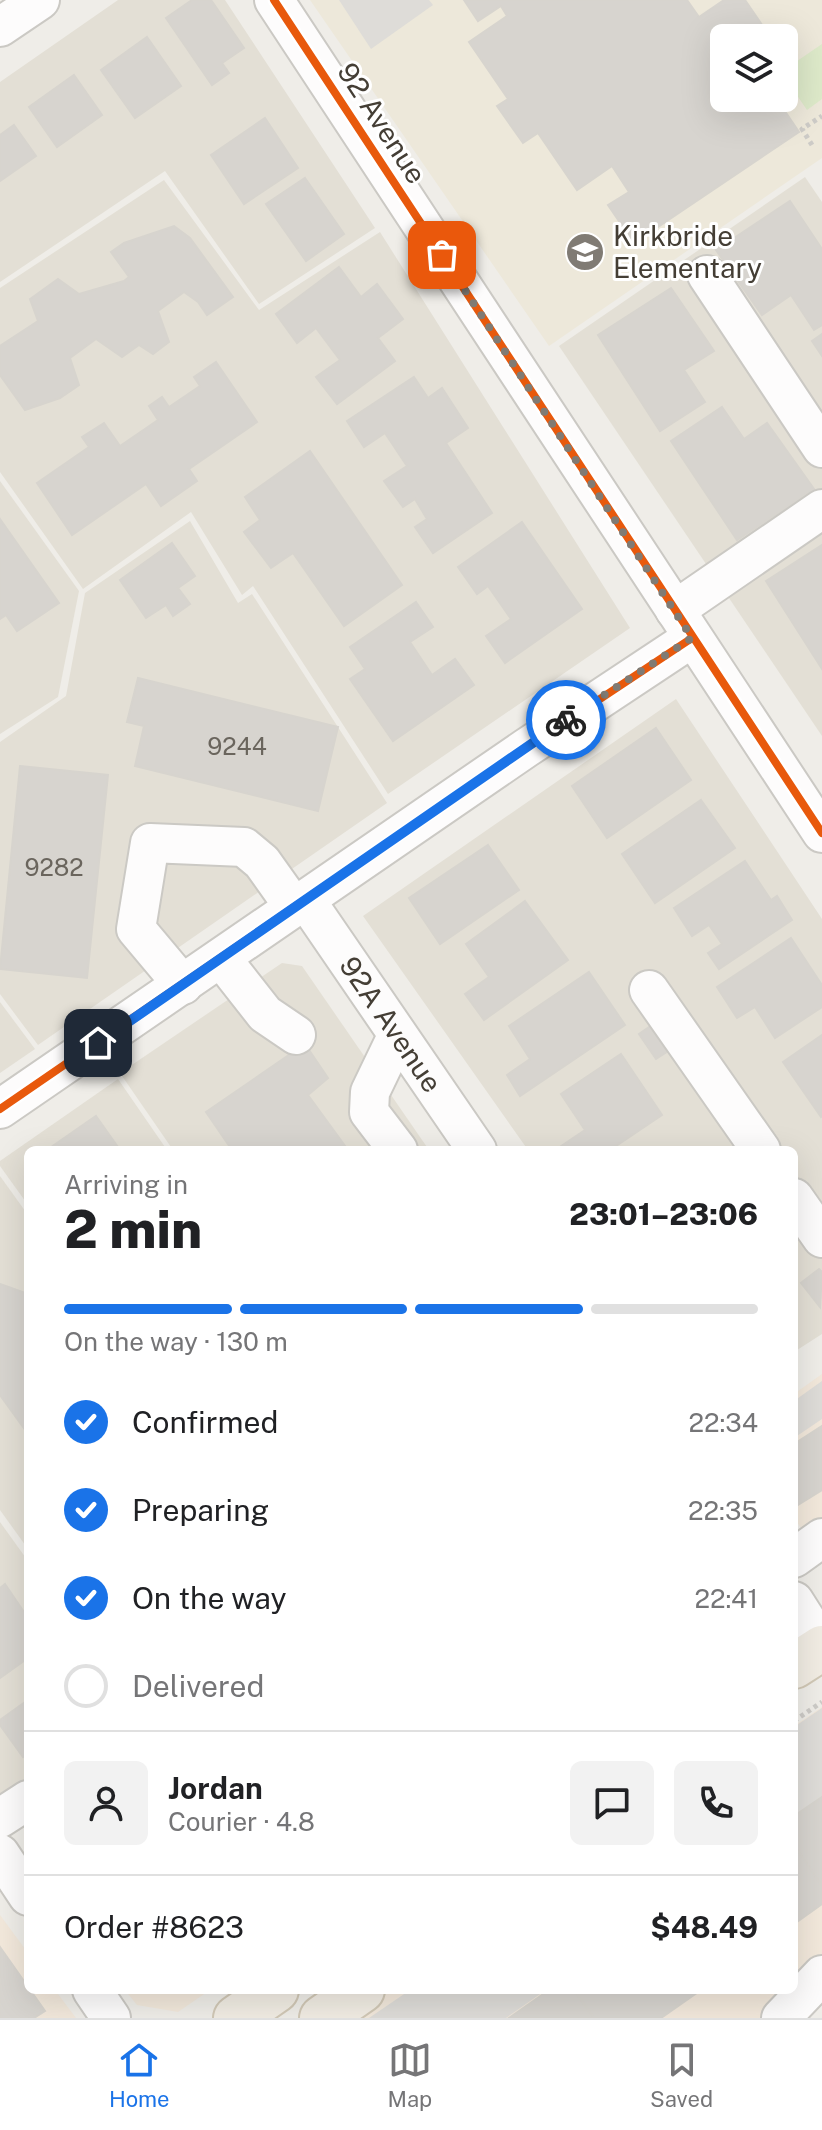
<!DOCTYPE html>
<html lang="en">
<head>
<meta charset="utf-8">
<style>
	:root { --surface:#fff; --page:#f2f2f2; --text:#202124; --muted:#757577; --line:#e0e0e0; --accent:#1a73e8 }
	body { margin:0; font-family:"Public Sans",sans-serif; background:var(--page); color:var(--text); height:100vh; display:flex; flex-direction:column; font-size:30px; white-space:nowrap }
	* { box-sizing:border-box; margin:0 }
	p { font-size:26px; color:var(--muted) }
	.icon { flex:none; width:44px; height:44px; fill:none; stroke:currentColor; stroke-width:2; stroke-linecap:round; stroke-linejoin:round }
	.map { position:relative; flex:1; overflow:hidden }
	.details { position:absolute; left:24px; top:1146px; width:774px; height:848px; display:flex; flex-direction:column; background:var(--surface); border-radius:12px; box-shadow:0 8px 32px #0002 }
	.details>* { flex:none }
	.tools { position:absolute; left:710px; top:24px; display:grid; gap:16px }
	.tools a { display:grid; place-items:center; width:88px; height:88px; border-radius:12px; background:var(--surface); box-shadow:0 8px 32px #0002; font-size:40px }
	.pin { position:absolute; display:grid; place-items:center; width:68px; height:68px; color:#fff; margin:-34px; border-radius:16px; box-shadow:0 4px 12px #0006 }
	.courier { position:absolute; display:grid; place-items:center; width:80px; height:80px; margin:-40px; border:6px solid #1a73e8; border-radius:50%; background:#fff; color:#222; box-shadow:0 2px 10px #0007 }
	.headline em { font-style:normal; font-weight:800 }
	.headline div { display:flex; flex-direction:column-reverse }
	.headline { display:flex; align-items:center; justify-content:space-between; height:136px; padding:0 40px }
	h1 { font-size:52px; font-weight:800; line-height:60px }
	.bar { display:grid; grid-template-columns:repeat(4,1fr); gap:12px 8px; align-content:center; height:96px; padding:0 40px }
	.bar i { height:10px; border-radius:6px; background:var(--line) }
	.bar .current { background:var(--accent) }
	.bar p { grid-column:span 4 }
	.line { display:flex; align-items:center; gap:20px; padding:0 40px; border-top:2px solid var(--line) }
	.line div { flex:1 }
	.round { display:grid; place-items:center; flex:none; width:84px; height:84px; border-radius:12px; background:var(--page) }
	ol { padding:0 40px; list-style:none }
	li { display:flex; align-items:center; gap:24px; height:88px }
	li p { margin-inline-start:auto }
	li .icon { padding:8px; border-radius:50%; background:var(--accent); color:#fff; stroke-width:4 }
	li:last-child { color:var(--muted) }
	li i { width:44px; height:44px; border:4px solid var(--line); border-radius:50% }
	.dock { display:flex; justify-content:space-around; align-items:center; height:112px; border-top:2px solid var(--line); background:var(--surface); font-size:22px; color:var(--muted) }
	.dock a { display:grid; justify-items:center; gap:4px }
	.dock .current { color:var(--accent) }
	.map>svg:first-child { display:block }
	.residential { fill:#e3dfd5 }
	.commercial { fill:#f2e8db }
	.education { fill:#ede8da; fill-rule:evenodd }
	.green { fill:#dde9c9 }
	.parking { fill:#dedcd8 }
	.building { fill:#d7d4cf; stroke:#d7d4ce; stroke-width:2 }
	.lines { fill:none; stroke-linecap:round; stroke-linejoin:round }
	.minor-casing { stroke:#cbc9c4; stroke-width:42 }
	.major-casing { stroke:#d1c8b6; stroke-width:48 }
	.path { stroke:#cdcbc7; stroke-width:5; stroke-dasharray:4 4; stroke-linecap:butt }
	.minor { stroke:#fdfcfc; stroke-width:38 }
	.major { stroke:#f1ece3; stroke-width:44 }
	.cycleway-casing { stroke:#fff; stroke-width:13 }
	.cycleway { stroke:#e8590c; stroke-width:8 }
	.done { stroke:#807b74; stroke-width:8; stroke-dasharray:0 14.4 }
	.route { stroke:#1a73e8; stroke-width:10 }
	.labels { text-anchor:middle; stroke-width:6; stroke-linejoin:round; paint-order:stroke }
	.number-label { font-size:24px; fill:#6a655d }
	.street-label { font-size:28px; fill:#443e35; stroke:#fff }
	.poi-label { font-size:28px; fill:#443e35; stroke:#fff; text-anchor:start }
</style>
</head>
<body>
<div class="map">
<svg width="822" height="2018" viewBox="0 0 822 2018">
	<rect width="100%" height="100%" fill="#efede8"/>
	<g class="residential">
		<polygon points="118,0 225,0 375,228 259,304 165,171 0,282 0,82"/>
		<polygon points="805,177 822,202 822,736 559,346"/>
		<polygon points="164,180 259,310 380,232 630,628 388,794 253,586 242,595 191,512 83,589 0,472 0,288"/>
		<polygon points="0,481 79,591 58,697 0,734"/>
		<polygon points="190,521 238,603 252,594 387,803 38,1045 0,994 0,742 66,696 85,593"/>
		<polygon points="676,699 822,919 822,1334 794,1352 794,1150 528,1150 363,916"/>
		<polygon points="282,963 302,966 429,1150 173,1150 120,1073"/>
		<polygon points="0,1002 35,1049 0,1073"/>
		<polygon points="118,1079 167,1150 28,1150 28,1205 0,1166 0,1161"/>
		<polygon points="0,1176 28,1215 28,1549 0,1510"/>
		<polygon points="0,1522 28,1561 28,1781 2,1800 0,1798"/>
	</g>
	<g class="commercial">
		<polygon points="822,1374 822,1557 794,1518 794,1394"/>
		<polygon points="822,1707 822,1955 794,1985 794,1726"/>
		<polygon points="0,1915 28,1953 28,1990 55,1990 76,2018 0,2018"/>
		<polygon points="125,1990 210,1990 178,2012 137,2005"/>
		<polygon points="391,1990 789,1990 763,2018 349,2018"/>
	</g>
	<path class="education" d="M310 0H822V158L549 346ZM724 38H784V98H724Z"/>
	<polygon class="green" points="822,44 822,99 807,110 784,76 784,70"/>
	<g class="parking">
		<polygon points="339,0 429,0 433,5 371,49"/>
		<polygon points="822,1381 822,1419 794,1438 794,1401"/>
		<polygon points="822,1708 822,1798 794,1817 794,1727"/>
		<polygon points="410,1990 546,1990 506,2018 369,2018"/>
	</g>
	<g class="building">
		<polygon points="192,0 211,0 244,48 222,63 229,73 212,85 166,18"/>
		<polygon points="464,0 687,0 699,17 724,0 745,0 771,38 724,38 724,98 776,98 799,132 634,243 608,205 629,192 612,166 577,190 538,133 523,143 497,106 508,99 469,42 507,16 501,6 478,21"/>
		<polygon points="147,37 181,86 135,118 101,70"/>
		<polygon points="74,75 102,115 57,147 29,107"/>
		<polygon points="265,118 298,168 244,204 211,155"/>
		<polygon points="14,125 36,156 0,181 0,135"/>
		<polygon points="305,178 344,234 306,261 266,204"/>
		<polygon points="790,201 822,249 822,325 814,330 791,295 762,315 716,250"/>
		<polygon points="174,226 190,238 233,297 207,315 198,302 184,292 158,311 169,342 153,354 139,345 122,357 96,339 70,358 79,385 60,398 25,410 0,375 0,346 38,321 30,299 58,279 79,294 124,281 129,277 111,252 124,243"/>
		<polygon points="339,267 361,297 377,284 403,319 378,338 395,361 337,404 316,377 340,360 316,328 297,343 276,314"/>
		<polygon points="671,288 714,351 684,370 705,402 660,431 598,335"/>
		<polygon points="822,334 822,356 812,341"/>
		<polygon points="216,362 257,422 189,469 197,481 161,506 146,484 72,535 37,483 89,447 82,437 104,423 120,446 158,420 149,406 162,397 169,407 200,386 194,377"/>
		<polygon points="414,377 428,398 442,388 468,428 446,443 492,513 433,553 415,527 427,519 415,499 403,507 384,481 407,466 385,433 364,447 347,421"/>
		<polygon points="722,407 744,439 767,423 814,489 737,540 671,441"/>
		<polygon points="310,451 402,585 344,626 293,553 271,568 244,532 260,520 245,497"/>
		<polygon points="0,519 59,603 17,631 6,615 0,619"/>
		<polygon points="522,522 582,609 505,663 486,636 511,619 488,586 477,594 458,567"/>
		<polygon points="172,543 195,576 178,588 190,604 173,616 166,605 146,618 120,580"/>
		<polygon points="822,545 822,669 766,581"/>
		<polygon points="416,602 433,627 410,642 432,675 455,659 474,685 393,741 350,679 365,669 350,647"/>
		<polygon points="138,678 338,727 318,811 135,766 144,726 127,722"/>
		<polygon points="656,728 691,780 607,838 572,786"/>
		<polygon points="20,766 108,775 87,978 0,969"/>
		<polygon points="701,800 735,848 655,903 622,854"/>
		<polygon points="488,845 519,890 440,944 409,898"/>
		<polygon points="745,861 771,900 777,896 792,920 719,969 708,953 722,944 709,925 692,936 674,908"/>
		<polygon points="525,901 568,960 484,1020 465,994 489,977 466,944"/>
		<polygon points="791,938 822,985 822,1007 775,1038 755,1007 737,1018 717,987"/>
		<polygon points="589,972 625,1025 520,1096 507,1075 530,1059 509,1026"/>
		<polygon points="658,1021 676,1046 656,1059 639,1034"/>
		<polygon points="822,1035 822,1116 821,1117 783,1062"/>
		<polygon points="305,1044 328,1078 308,1095 348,1150 232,1150 206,1112"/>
		<polygon points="621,1054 662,1115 610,1150 563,1150 560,1147 585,1130 561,1094"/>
		<polygon points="96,1116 120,1150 47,1150"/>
		<polygon points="819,1269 822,1272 820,1307 801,1283"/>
		<polygon points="0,1284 28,1294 28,1434 0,1395"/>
		<polygon points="822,1426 822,1490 798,1505 794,1499 794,1444"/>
		<polygon points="5,1584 28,1618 28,1658 0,1678 0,1588"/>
		<polygon points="28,1700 28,1753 23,1757 0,1725 0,1720"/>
		<polygon points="822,1797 822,1886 794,1845 794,1816"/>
		<polygon points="794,1845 822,1886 822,1904 794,1924"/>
		<polygon points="0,1947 45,2011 34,2018 0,2018"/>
		<polygon points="549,1990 574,1990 594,2018 509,2018"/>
		<polygon points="574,1990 701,1990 661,2018 594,2018"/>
	</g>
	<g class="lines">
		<defs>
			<g id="minor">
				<polyline points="274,0 822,833"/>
				<polyline points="0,27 40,0"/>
				<polyline points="707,275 822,448"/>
				<polyline points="675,610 822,509"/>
				<path id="s1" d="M305 899 477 1150"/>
				<polyline points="221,958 265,1014 296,1035"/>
				<polyline points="183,985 136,929 150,843 244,847 262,862 294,907"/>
				<polyline points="649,990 761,1150"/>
				<polyline points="397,1036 370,1092 369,1112 398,1150"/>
				<polyline points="0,1109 526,748 692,638"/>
				<polyline points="794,1198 822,1238"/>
				<polyline points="794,1558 822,1538"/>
				<polyline points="794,1601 822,1645"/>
				<polyline points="0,1818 28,1800"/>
				<polyline points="0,1854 28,1896"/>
				<polyline points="92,1990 111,2018"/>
				<polyline points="781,2018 822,1975"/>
			</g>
			<g id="major">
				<polyline points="794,1666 822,1648"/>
				<polyline points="236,2018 276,1990"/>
				<polyline points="322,2018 362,1990"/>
			</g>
		</defs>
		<use href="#minor" class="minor-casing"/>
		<use href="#major" class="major-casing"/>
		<g class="path">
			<polyline points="812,145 802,129 822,116"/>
			<polyline points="794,1721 822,1702"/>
		</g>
		<use href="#minor" class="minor"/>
		<use href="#major" class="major"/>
		<defs>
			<g id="cycleway">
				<polyline points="274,0 822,833"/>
				<polyline points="0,1109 526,748 692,638"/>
			</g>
		</defs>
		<use href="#cycleway" class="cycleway-casing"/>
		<use href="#cycleway" class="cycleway"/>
	</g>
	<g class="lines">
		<polyline class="done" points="442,255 692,638 566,720"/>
		<polyline class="route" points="98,1043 566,720"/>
	</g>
	<defs>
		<symbol id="school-disc" viewBox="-11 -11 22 22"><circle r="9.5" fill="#807b74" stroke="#fff"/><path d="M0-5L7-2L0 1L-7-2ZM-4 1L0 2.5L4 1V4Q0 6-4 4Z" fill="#fff"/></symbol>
	</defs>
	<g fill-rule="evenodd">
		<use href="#school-disc" x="563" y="230" width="44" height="44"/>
	</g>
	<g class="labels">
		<g class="number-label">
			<text x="237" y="755">9244</text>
			<text x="54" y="876">9282</text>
		</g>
		<g class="street-label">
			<text transform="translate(382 123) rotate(57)" y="10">92 Avenue</text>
			<text dy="10" stroke="none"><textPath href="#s1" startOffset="152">92A Avenue</textPath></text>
		</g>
		<g class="poi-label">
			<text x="613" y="246">Kirkbride<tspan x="613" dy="32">Elementary</tspan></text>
		</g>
	</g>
</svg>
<div class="tools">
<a><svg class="icon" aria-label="layers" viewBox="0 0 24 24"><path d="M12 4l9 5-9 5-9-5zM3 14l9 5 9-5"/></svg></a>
</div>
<div class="pin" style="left:442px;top:255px;background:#ea580c"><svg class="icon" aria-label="bag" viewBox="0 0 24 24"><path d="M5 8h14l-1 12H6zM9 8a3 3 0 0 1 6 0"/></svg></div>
<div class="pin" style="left:98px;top:1043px;background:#1f2937"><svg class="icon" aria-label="home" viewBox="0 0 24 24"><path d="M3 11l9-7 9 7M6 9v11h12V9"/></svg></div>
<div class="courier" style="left:566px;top:720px"><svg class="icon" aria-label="bike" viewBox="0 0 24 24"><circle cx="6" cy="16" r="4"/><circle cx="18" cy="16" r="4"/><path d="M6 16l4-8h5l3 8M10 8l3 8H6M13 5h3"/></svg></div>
<section class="details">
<div class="headline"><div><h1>2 min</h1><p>Arriving in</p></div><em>23:01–23:06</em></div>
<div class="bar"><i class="current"></i><i class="current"></i><i class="current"></i><i></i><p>On the way · 130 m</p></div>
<ol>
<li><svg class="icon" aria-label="check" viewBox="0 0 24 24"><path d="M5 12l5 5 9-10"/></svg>Confirmed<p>22:34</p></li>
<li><svg class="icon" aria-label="check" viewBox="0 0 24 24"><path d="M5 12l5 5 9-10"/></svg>Preparing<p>22:35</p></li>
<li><svg class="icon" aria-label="check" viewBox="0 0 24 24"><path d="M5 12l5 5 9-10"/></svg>On the way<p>22:41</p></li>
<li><i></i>Delivered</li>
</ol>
<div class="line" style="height:144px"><a class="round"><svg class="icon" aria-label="person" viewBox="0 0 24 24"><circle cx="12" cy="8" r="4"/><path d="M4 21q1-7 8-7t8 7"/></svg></a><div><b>Jordan</b><p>Courier · 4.8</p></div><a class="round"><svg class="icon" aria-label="chat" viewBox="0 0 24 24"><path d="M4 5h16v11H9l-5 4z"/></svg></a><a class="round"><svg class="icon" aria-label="phone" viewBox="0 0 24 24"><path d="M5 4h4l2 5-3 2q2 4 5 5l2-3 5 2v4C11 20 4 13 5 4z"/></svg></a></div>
<div class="line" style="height:104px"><div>Order #8623</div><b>$48.49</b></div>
</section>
</div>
<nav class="dock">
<a class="current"><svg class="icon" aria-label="home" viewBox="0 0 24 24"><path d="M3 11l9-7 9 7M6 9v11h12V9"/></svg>Home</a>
<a><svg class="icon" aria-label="map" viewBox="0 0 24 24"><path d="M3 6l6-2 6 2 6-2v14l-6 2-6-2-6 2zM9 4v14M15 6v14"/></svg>Map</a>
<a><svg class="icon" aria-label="saved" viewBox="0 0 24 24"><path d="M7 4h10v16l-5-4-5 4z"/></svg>Saved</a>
</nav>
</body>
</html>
